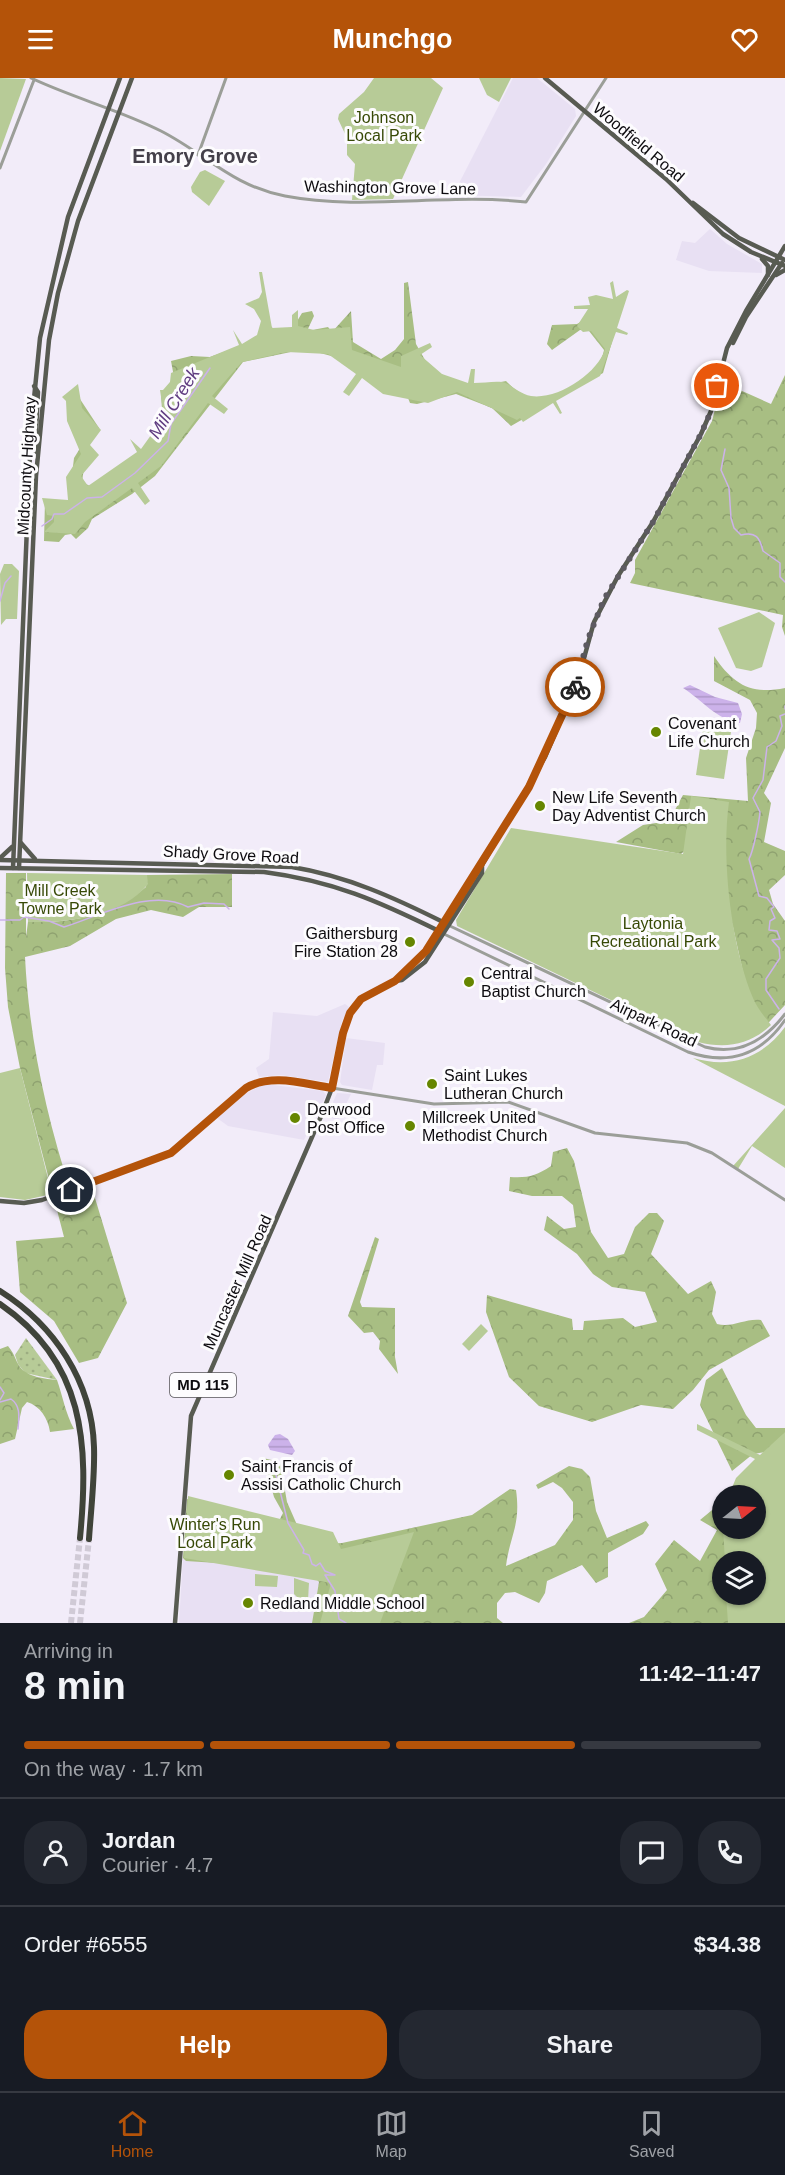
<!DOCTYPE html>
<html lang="en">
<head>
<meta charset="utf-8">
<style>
	:root { --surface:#171b24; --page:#242831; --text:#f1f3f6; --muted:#9ea1a6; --line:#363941; --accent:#b45309 }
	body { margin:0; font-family:Helvetica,sans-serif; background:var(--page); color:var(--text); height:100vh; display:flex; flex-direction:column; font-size:22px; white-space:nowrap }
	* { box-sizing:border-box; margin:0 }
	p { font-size:20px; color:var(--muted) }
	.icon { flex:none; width:33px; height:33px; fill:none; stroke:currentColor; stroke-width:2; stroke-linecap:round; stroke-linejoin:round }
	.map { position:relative; height:1545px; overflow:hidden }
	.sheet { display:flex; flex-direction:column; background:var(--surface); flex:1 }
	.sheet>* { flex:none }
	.needle { width:39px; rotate:72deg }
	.controls { position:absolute; left:712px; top:1407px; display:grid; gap:12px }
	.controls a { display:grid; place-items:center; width:54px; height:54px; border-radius:50%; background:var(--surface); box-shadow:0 2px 4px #0004; font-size:30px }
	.pin { position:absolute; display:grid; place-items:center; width:51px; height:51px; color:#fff; margin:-26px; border:3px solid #fff; border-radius:50%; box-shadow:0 2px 6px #0007 }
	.courier { position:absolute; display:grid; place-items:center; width:60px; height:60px; margin:-30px; border:4px solid #b45309; border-radius:50%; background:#fff; color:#222; box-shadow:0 2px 8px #0007 }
	.head em { font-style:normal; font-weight:700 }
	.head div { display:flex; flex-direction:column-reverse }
	.head { display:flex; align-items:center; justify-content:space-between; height:102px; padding:0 24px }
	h1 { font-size:39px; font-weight:700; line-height:45px }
	.bar { display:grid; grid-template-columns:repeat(4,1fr); gap:9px 6px; align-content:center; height:72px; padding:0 24px }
	.bar i { height:8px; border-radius:4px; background:var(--line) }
	.bar .on { background:var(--accent) }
	.bar p { grid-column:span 4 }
	.line { display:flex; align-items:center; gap:15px; padding:0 24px; border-top:2px solid var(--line) }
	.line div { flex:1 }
	.round { display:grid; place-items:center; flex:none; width:63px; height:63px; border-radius:24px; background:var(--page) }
	.button { display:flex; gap:12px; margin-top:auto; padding:12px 24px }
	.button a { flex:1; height:69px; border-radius:24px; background:var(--accent); color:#fff; font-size:24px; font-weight:700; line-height:69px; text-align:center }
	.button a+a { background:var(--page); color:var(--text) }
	header { display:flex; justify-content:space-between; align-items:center; height:78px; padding:0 24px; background:var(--accent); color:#fff; font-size:27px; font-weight:700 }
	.menu { display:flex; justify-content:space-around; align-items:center; height:84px; border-top:2px solid var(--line); background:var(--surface); font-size:16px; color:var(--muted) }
	.menu a { display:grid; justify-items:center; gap:3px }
	.menu .on { color:var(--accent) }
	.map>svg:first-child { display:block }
	.built { fill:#e8e0f3 }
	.grass { fill:url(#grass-dots) }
	.forest { fill:url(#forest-crowns); fill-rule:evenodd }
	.park { fill:#b7cb97 }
	.water { fill:url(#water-rules) }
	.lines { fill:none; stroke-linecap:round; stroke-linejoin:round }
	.stream { stroke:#ccb2ea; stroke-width:1.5 }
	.highway-tunnel { stroke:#d0cad6; stroke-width:6; stroke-dasharray:6 3; stroke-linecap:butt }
	.minor { stroke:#9b9e98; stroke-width:3 }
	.major { stroke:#585b52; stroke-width:4.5 }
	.highway { stroke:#40443a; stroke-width:6 }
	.done { stroke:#5d5a61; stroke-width:6; stroke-dasharray:0 10.8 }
	.route { stroke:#b45309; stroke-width:8 }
	.poi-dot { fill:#668600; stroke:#fdfcfe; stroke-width:2 }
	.labels { text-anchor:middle; stroke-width:6; stroke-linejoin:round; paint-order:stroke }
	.shield { fill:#fdfcfe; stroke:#555357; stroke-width:1.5 }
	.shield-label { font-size:15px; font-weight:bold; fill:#0d0b0f }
	.park-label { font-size:16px; fill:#374906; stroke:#fdfcfe }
	.street-label { font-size:16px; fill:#0d0b0f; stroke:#fdfcfe }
	.poi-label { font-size:16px; fill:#0d0b0f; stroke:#fdfcfe; text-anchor:start }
	.water-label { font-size:18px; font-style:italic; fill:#603d81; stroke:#fdfcfe }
	.quarter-label { font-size:20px; font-weight:bold; fill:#44404a; stroke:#fdfcfe }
</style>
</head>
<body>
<header><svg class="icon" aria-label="menu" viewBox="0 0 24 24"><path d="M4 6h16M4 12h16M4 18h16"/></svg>Munchgo<svg class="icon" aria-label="heart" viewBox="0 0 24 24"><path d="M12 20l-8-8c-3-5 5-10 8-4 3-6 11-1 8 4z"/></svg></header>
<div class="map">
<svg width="785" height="1545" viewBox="0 0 785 1545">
	<defs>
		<pattern id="grass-dots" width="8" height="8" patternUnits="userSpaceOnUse" patternTransform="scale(1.5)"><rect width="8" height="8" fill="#b7cb97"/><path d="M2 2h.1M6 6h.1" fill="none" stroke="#9cad81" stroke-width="1.8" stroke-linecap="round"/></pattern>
		<pattern id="forest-crowns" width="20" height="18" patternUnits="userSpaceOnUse" patternTransform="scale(1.5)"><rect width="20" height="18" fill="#a8be83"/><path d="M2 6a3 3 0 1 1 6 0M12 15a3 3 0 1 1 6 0" fill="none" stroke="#8fa270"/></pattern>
		<pattern id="water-rules" width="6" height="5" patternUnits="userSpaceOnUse" patternTransform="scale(1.5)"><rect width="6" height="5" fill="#ccb2ea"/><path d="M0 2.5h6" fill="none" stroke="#ae98c8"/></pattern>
	</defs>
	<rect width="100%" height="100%" fill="#f2ecf9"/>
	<g class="built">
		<polygon points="513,0 537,0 575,31 576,38 546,86 521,119 453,117"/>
		<polygon points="710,151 727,166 762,186 762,195 709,193 676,182 682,163 695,165"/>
		<polygon points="345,926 349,929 342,943 328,1004 281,997 259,999 256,990 269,981 273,934 317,938"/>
		<polygon points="346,960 385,965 383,987 377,987 372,1012 342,1007 340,1004"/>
		<polygon points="264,1006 323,1013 326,1017 304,1062 228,1048 217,1040 245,1016"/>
		<polygon points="337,1015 351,1016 338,1043 327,1038"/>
		<polygon points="183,1480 186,1483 298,1480 319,1504 312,1545 179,1545"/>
	</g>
	<polygon class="grass" points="26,1260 57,1302 25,1295 18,1286 15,1277"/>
	<g class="forest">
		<path d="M408 204 416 266 425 282 439 295 470 310 506 303C513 310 520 316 530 319 553 325 601 296 604 272L589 253 580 252 552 272 547 266 552 247 577 246 584 242 618 243 603 295 511 348 492 330 456 316 417 326 410 325 408 320 335 279 305 271 243 284 155 398 132 416 92 441 88 450 76 461 71 456 65 457 59 464 44 463 45 422H69L74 380 79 372 78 318 99 350 87 368 82 404 90 408 148 368 163 345 161 317 174 299 171 283 191 278 210 279 249 265 258 259 267 244 285 263 302 235 312 233 314 238 307 253 328 249 332 254 351 233 353 264 381 281 395 272 404 261V205Z"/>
		<polygon points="785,297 785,558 782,549 783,537 630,505 635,495 635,482 712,343 722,304 771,326"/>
		<path d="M714 578C733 606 750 617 785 610V670L764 715 771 725 764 764 785 773V797L769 812 773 826 785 843V927L757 957 727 822C733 799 706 782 690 768L681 776 616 764 643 747 669 743 683 717 748 723 746 680 756 650 757 635 750 622 714 603Z"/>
		<path d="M6 795H26V859L28 844C73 845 110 838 146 809L147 797 232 796V829H199L183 839 151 832 116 841 70 868 25 879C29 959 46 1038 71 1114L91 1107 127 1225 98 1280 79 1285 54 1243 20 1214 16 1163 64 1159 20 990 8 929 5 890Z"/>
		<path d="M567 1070 574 1083 591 1154 608 1180 624 1176 635 1149 649 1135H657L664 1143 651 1176 688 1216 711 1203 716 1214 712 1236 717 1246C733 1250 745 1240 761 1242L770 1258 709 1292 693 1312 673 1331 641 1327 592 1344 539 1328 509 1299 486 1234 487 1217 572 1241 573 1252H583L584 1243 623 1240 635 1249 657 1244 645 1214 612 1209 593 1196 577 1176 544 1152 547 1138 564 1151 576 1149 573 1127 562 1118H532L509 1113 510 1099C528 1100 536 1098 551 1088L553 1074Z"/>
		<polygon points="375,1159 379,1161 360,1224 362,1229 395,1230 395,1279 398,1296 379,1271 380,1263 373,1254 364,1255 348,1238"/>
		<path d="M8 1268C16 1278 15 1282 20 1289 27 1299 46 1301 57 1302 63 1319 65 1334 74 1351L50 1354C48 1340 40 1328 27 1324L22 1330 15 1361 0 1366V1271Z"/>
		<polygon points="722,1290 746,1337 756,1350 785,1350 785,1384 771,1373 753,1376 732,1393 700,1327 706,1302"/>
		<path d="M263 1380 280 1384 287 1424 301 1456 324 1466 342 1465 472 1437 510 1411 516 1412C521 1447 510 1457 506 1488L555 1467 573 1442V1424L562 1410 553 1404 538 1411 536 1407 569 1388 582 1391 590 1399 596 1433 607 1460 646 1443 649 1447 643 1456 608 1475V1499L596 1505 582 1487 547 1503 545 1515 539 1525 515 1514 505 1515 497 1525V1540L503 1545H312L319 1504 299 1481 281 1489 186 1483 183 1480 187 1421 279 1443 283 1435 274 1419Z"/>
		<path d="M760 1414 785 1545H629L644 1539 667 1512 655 1486 674 1462 700 1483 717 1452 700 1442 723 1423V1450H756V1418ZM723 1484H756V1516H723Z"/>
	</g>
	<g class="park">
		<polygon points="0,0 26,1 0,73"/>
		<polygon points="374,0 431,0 443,10 393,121 352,122 355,86 347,77 347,60 338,41 339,36 364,14"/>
		<polygon points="479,0 511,0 499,24 487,17"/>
		<polygon points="205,92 225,103 209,128 192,114 191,109 200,94"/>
		<path d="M259 194H262L272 250 292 249V237L298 232V248L314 252 350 249 352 272 401 289V278L430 265 432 269 420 277 442 296 468 305 471 291H475L474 305C483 305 494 303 502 304 510 305 519 316 531 318 558 322 598 295 605 271L591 253 583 254 577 248 588 231H574V228L590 227 588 219 596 217 613 221 610 205 613 203 616 219 627 212 629 213 617 250 628 255 627 257 616 254 600 298 556 323 562 335 560 336 553 325 523 344 520 340 517 342 457 314 428 325 383 316 362 300 349 318 343 314 356 296 328 276 287 274 242 284 212 318 228 331 224 336 208 325 161 388 138 405 150 423 145 427 132 410 85 444 75 456 44 454 54 444V438L47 437 42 420 68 422 66 399 81 376 67 343 66 323 62 319 78 306 82 330 101 352 90 367 99 377 81 398 88 408 137 374 130 361 141 371 164 339 160 312H163L170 304 171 295 239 267 233 252 242 266 257 257 261 243 254 231 245 226 259 220 262 214Z"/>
		<polygon points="4,486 12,486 19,493 17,541 6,541 1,547 0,496"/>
		<polygon points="759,534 775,545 762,589 751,593 736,590 718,550"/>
		<polygon points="704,643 732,647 724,701 696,697"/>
		<path d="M691 718 729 724C721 781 731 867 753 920 757 930 765 939 771 947 750 967 726 971 698 964L457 848 456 842 511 750 683 776Z"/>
		<path d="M27 795 147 797 148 806C122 839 66 845 28 844Z"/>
		<path d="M785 949V1028L693 980C731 991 762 980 785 949Z"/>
		<polygon points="20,990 52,1116 25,1122 0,1119 0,995"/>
		<polygon points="785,1030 785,1090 752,1068 738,1091 733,1088"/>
		<polygon points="481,1246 488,1253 469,1273 462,1266"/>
		<polygon points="697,1346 760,1377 785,1354 785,1545 728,1545 726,1517 756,1516 756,1484 725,1483 723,1451 756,1450 756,1418 729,1417 736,1400 755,1381 697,1352"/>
		<polygon points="188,1418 333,1454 341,1471 414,1454 380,1545 320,1545 331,1505 184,1480"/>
		<polygon points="255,1496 278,1498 277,1509 255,1508"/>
		<polygon points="294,1500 309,1505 308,1522 300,1522 294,1516"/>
	</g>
	<g class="water">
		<path d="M690 607 715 619 738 625 742 636 740 645C717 642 702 622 683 610Z"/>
		<polygon points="280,1356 288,1361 295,1373 292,1377 270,1372 268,1367 275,1357"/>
	</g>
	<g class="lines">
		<g class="stream">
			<path d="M725 371 721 392 729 410 731 440 734 450 741 457C756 453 760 460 763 473L780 485V499L785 504"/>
			<polyline points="42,448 52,441 54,436 64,436 87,420 102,419 135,395 168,363 171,346 210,290"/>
			<polyline points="0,523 5,505 11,498"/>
			<polyline points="785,628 785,631"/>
			<path d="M0 842H20L24 839 49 843 64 849C100 838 151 809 188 829L204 825 224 826 229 831"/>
			<path d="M779 931 766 912V901L780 880 779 870 772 862 780 861 777 853 769 852 770 843 775 840 771 831 774 829 767 820 759 818 749 781C753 774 759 745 760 734L753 720 763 702 767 669 776 663 782 648 780 638 785 636"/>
			<polyline points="0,1309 4,1315 0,1322"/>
			<path d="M0 1324 11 1321C21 1328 19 1339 18 1351"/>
			<polyline points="274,1389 288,1445 304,1472 303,1475 309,1477 312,1486 316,1488 320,1485 325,1493 335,1497 325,1497 335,1513 339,1541 346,1545"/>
		</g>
		<g class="highway-tunnel">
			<polyline points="71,1545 80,1460"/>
			<polyline points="80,1545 89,1461"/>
		</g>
		<g class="minor">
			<path d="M31 0C73 20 120 32 161 53 206 76 232 108 285 118 364 133 446 115 526 124L606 0"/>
			<polyline points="198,77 226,0"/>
			<polyline points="0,90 34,2"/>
			<path d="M450 848 705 969C739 978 765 962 785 936"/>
			<path d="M444 856 688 974C729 988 761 977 785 942"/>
			<polyline points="332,1010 434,1026 508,1024 595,1055 687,1065 712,1075 785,1122"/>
		</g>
		<g class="major">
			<polyline points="545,0 666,101 723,156 751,174 785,188"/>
			<polyline points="693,125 739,160 785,182"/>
			<polyline points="762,181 768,188 768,197"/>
			<polyline points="776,197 785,192"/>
			<polyline points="733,265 746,239 782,185"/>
			<polyline points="34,308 38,314 35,374"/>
			<polyline points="21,765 35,781"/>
			<polyline points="0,780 12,769"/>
			<path d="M0 782 292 789C347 798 395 820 445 845"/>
			<path d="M0 790 264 794C333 803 378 823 439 853"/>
			<polyline points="13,790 31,351 40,260 68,139 120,0"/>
			<polyline points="19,790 36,398 49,262 58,215 78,143 132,0"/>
			<polyline points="395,903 426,873 482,787 545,679 578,602 594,544 618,498 653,444 701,356 711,333 727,270 746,233 785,168"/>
			<path d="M0 1123 24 1125 42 1122 171 1075 246 1010C272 995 304 1006 332 1010"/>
			<polyline points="175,1545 191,1338 322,1036 332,1010 343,955 350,935 361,921 395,903 402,902 425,884 482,795 482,787"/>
		</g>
		<g class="highway">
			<path d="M0 1213C54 1247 92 1303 94 1369 95 1399 91 1430 89 1461"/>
			<path d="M0 1226C85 1284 89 1366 80 1460"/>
		</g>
	</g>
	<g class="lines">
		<polyline class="done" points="575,609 588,561 604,521 653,444 701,356 711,333 717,308"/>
		<path class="route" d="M71 1112 171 1075 246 1010C272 995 304 1006 332 1010L343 955 350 935 361 921 395 903 426 873 529 709 575 609"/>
	</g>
	<g class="poi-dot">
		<circle cx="656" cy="654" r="6"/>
		<circle cx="540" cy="728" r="6"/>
		<circle cx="410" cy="864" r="6"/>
		<circle cx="469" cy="904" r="6"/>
		<circle cx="432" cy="1006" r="6"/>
		<circle cx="295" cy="1040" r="6"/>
		<circle cx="410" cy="1048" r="6"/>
		<circle cx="229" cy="1397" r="6"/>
		<circle cx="248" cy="1525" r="6"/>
	</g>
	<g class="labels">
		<rect class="shield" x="170" y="1295" width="66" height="24" rx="4.5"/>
		<g class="shield-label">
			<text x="203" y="1312">MD 115</text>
		</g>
		<g class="park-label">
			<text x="384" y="45">Johnson<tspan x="384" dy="18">Local Park</tspan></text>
			<text x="60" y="818">Mill Creek<tspan x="60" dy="18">Towne Park</tspan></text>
			<text x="653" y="851">Laytonia<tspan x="653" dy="18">Recreational Park</tspan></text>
			<text x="215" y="1452">Winter's Run<tspan x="215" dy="18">Local Park</tspan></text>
		</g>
		<g class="street-label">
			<text transform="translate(639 64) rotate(40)" y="6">Woodfield Road</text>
			<text transform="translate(390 109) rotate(1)" y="6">Washington Grove Lane</text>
			<text transform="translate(26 388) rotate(-87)" y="6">Midcounty Highway</text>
			<text transform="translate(231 776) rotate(3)" y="6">Shady Grove Road</text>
			<text transform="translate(654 944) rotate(25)" y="6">Airpark Road</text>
			<text transform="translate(237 1204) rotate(-66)" y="6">Muncaster Mill Road</text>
		</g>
		<g class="poi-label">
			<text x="668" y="651">Covenant<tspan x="668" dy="18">Life Church</tspan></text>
			<text x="552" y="725">New Life Seventh<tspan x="552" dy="18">Day Adventist Church</tspan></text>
			<text x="398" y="861" text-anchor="end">Gaithersburg<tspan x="398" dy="18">Fire Station 28</tspan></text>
			<text x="481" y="901">Central<tspan x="481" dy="18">Baptist Church</tspan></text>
			<text x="444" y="1003">Saint Lukes<tspan x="444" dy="18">Lutheran Church</tspan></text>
			<text x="307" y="1037">Derwood<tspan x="307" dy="18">Post Office</tspan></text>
			<text x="422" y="1045">Millcreek United<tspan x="422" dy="18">Methodist Church</tspan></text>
			<text x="241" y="1394">Saint Francis of<tspan x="241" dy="18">Assisi Catholic Church</tspan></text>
			<text x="260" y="1531">Redland Middle School</text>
		</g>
		<g class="water-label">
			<text transform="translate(174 325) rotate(-58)" y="6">Mill Creek</text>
		</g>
		<g class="quarter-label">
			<text x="195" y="85">Emory Grove</text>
		</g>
	</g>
</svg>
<div class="controls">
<a><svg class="needle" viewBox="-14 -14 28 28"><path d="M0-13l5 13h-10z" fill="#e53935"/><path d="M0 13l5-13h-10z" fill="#9ea1a6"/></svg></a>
<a><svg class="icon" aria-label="layers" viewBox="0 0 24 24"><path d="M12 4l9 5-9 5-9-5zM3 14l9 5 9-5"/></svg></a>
</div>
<div class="pin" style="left:717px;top:308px;background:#ea580c"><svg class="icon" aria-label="bag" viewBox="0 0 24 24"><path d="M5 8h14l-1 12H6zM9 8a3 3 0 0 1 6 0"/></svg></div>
<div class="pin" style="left:71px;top:1112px;background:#1f2937"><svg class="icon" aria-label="home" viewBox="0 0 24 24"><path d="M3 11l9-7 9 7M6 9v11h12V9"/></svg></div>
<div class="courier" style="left:575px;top:609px"><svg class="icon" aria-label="bike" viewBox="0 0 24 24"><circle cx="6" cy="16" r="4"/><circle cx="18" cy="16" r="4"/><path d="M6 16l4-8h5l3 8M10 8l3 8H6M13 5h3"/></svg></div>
</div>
<section class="sheet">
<div class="head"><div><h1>8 min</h1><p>Arriving in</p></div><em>11:42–11:47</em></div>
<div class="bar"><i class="on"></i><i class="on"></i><i class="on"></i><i></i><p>On the way · 1.7 km</p></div>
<div class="line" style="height:108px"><a class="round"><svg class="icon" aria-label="person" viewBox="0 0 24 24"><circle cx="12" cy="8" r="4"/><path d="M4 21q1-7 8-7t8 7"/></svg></a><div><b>Jordan</b><p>Courier · 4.7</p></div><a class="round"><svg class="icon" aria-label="chat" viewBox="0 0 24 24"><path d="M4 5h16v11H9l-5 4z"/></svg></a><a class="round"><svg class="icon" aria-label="phone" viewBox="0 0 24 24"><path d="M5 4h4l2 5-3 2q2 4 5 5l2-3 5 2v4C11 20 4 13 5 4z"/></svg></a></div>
<div class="line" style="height:78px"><div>Order #6555</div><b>$34.38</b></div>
<div class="button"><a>Help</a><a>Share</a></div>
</section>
<nav class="menu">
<a class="on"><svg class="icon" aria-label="home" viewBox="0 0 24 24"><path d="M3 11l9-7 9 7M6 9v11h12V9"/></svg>Home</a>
<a><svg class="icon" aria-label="map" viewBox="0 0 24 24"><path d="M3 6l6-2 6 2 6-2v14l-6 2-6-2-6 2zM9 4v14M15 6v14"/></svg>Map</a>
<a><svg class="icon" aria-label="saved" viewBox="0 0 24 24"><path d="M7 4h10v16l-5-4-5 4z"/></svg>Saved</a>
</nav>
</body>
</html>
